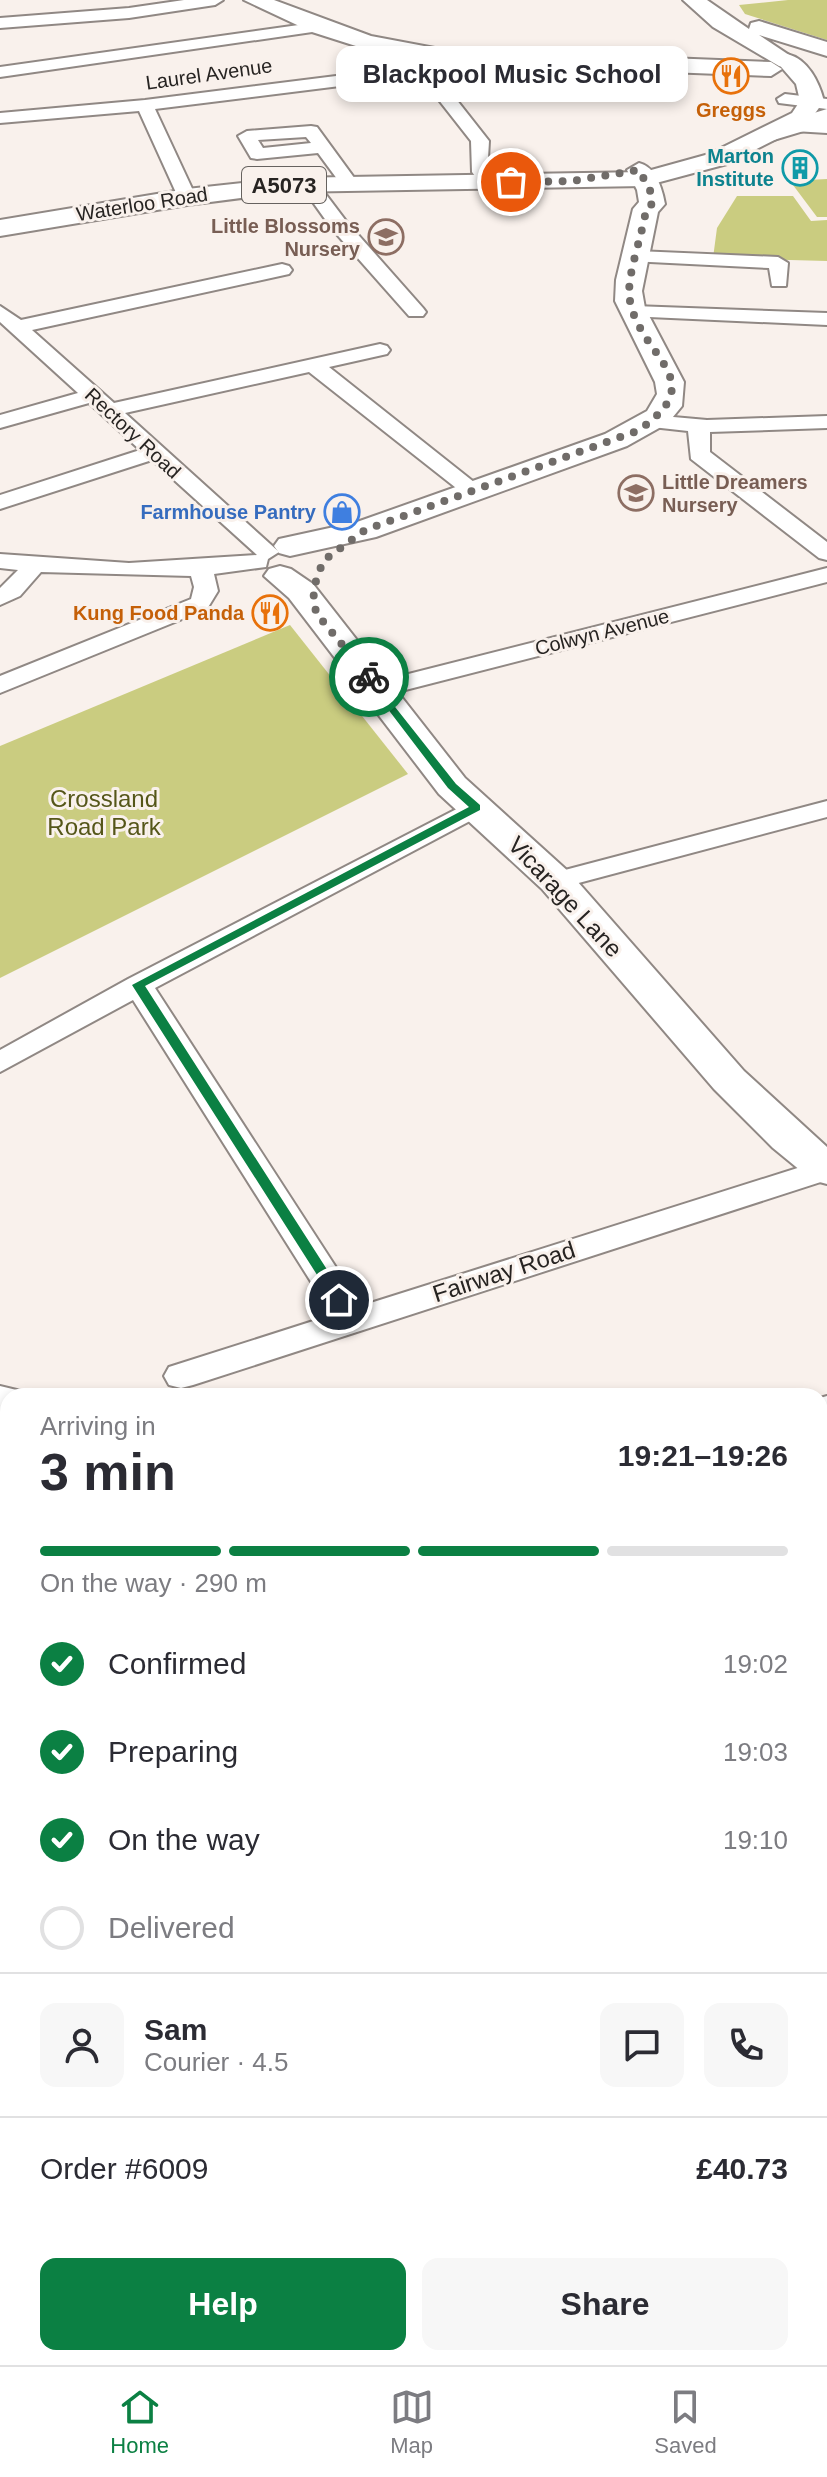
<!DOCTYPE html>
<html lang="en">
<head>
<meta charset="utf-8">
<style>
	:root { --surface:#fff; --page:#f7f7f7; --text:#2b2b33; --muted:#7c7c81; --line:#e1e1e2; --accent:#0b8043 }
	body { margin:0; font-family:Helvetica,sans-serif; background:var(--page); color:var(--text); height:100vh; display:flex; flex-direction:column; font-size:30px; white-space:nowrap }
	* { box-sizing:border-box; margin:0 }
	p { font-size:26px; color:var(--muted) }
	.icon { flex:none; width:44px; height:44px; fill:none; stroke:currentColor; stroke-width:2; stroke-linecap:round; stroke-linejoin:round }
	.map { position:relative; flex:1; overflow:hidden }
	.drawer { position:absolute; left:0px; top:1388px; width:828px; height:978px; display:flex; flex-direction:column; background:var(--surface); border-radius:24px 24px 0 0; box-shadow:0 4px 12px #0003 }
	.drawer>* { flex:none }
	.pin { position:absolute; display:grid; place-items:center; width:68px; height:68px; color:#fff; margin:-34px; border:4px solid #fff; border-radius:50%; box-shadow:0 2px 8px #0007 }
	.courier { position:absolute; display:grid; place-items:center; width:80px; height:80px; margin:-40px; border:6px solid #0b8043; border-radius:50%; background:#fff; color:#222; box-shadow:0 2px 10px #0007 }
	.bubble { position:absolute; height:56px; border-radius:16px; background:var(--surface); box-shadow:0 4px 12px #0003; font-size:26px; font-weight:600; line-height:56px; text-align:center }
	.summary em { font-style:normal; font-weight:600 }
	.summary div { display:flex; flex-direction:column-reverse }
	.summary { display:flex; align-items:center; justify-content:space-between; height:136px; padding:0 40px }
	h1 { font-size:52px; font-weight:600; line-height:60px }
	.bar { display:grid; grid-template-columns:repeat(4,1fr); gap:12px 8px; align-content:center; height:96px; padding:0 40px }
	.bar i { height:10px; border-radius:6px; background:var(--line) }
	.bar .active { background:var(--accent) }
	.bar p { grid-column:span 4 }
	.line { display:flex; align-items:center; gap:20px; padding:0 40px; border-top:2px solid var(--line) }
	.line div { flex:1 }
	.round { display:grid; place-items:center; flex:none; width:84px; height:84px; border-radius:16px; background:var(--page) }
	ol { padding:0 40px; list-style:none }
	li { display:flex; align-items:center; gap:24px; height:88px }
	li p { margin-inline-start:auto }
	li .icon { padding:8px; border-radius:50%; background:var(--accent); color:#fff; stroke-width:4 }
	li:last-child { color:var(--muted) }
	li i { width:44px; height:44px; border:4px solid var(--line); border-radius:50% }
	.cta { display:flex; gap:16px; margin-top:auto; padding:16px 40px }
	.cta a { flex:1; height:92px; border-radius:16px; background:var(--accent); color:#fff; font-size:32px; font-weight:600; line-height:92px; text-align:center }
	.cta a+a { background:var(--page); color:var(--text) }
	.dock { display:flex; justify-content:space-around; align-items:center; height:112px; border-top:2px solid var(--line); background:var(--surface); font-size:22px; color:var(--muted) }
	.dock a { display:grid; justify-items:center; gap:4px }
	.dock .active { color:var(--accent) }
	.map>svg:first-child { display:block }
	.green { fill:#cacc80 }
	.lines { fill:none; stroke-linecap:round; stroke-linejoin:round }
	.street-casing { stroke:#908884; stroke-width:4 }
	.secondary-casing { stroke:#908884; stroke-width:4 }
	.primary-casing { stroke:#908884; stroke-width:4 }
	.highway-casing { stroke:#908884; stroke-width:4 }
	.street { fill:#fff; fill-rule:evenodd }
	.secondary { fill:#fff; fill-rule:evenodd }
	.primary { fill:#fff; fill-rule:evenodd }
	.highway { fill:#fff; fill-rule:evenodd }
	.route { fill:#0b8043 }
	.done { stroke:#706c69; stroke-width:8; stroke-dasharray:0 14.4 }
	.labels { text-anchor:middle; stroke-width:6; stroke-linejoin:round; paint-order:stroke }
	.far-street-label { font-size:20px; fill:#272422; stroke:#f9f1ec }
	.far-food-label { font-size:20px; font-weight:bold; fill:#c56008; stroke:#f9f1ec }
	.far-culture-label { font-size:20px; font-weight:bold; fill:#0d838f; stroke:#f9f1ec; text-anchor:end }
	.far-education-label { font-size:20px; font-weight:bold; fill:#785e54; stroke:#f9f1ec; text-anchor:end }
	.far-shop-label { font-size:20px; font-weight:bold; fill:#366cbe; stroke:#f9f1ec; text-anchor:end }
	.shield { fill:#f9f1ec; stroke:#66625f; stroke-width:2 }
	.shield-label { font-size:22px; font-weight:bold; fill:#272422 }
	.park-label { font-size:24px; fill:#555619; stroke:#f9f1ec }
	.street-label { font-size:24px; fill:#272422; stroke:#f9f1ec }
</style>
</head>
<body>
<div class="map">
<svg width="827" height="2365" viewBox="0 0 827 2365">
	<rect width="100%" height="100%" fill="#f9f1ec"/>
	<g class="green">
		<polygon points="788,0 827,0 827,40 745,14 739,5"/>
		<polygon points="827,179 827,217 817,217 790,181"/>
		<polygon points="737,196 793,196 811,221 827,220 827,261 713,258 717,228"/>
		<polygon points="290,625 408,774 0,978 0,746"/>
	</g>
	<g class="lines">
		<defs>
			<g id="street">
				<polygon points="184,0 223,0 215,5 129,18 0,28 0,18 129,8"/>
				<polygon points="320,22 328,27 326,30 0,77 0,67"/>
				<polygon points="424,65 430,66 489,141 487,176 475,176 472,172 471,141 420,76 155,109 196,197 187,202 178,197 139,111 0,123 0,113 145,100"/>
				<polygon points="785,94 827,99 827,109 779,103 777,99"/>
				<polygon points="800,122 827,123 827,133 794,131 791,127"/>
				<path d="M311 126 317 127 355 179V187H343L318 153 257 159 251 158 238 136 247 131ZM306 137 311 143 263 148 258 140Z"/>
				<polygon points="309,179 315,180 346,221 423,308 426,312 423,316 409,316 332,229 300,184"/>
				<polygon points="637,251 778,257 788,263 786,286 772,286 769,268 630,261 627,257 630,253"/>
				<polygon points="282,264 289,266 292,270 289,274 32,330 114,403 380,344 387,346 390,350 387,354 329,367 484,490 473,497 465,495 309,372 125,413 279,552 268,559 266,567 214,574 218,591 207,609 0,693 0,676 191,599 194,587 191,576 41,572 20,596 0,605 0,588 18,570 0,568 0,554 129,563 257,555 152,460 0,509 0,495 140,450 89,403 0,428 0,415 78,393 0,322 0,306 21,320"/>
				<polygon points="634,306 827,313 827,325 627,316 624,312"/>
				<polygon points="651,415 707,420 827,416 827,428 710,432 710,452 827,542 827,560 819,558 691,459 688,431 643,426 640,421"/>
				<polygon points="827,568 827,582 378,697 365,689 369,684"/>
				<polygon points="476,799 485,801 489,807 485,813 155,988 361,1306 826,1159 827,1180 193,1385 181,1388 169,1385 164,1376 169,1367 332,1315 133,1000 0,1072 0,1050 128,979"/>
				<polygon points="827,801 827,817 556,889 546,887 542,881 546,875"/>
				<rect x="0" y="1655" width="8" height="30"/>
				<polygon points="827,1702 827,1734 820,1735 820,1703"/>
				<polygon points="0,1963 8,1964 8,2002 0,2001"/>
				<polygon points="820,2141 827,2142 827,2184 820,2183"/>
				<rect x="523" y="2358" width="48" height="7"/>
			</g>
			<g id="secondary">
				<polygon points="244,0 274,0 371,36 440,49 771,62 782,69 771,76 440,63 359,47 312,32"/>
				<path d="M639 163C656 167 662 188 665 204L658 212 642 291 645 308 684 382 682 406 668 423 627 446 376 537 290 556 279 553 274 546 279 539 357 522 605 434 647 411 657 394 655 382 615 301 616 280 633 209 639 202 637 190 627 170Z"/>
				<polygon points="280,566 291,569 313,584 465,778 570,873 744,1071 827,1147 827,1184 812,1180 773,1148 714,1089 542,889 439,794 289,598 264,576 269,569"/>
				<polygon points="0,1386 25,1392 28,1396 8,1396 8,1421 0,1420"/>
				<polygon points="827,1396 827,1430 820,1432 820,1398"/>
			</g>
			<g id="primary">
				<polygon points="683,0 707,0 749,29 751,23 759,21 827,42 827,56 759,35 798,61 787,68 779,66 713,27"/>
				<polygon points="827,109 827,124 767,142 755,135 759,130"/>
			</g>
			<path id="highway" d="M787 54C808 59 819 82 824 101L808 123 727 164 645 186 288 192 187 205 0 236V220L187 189 288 178 644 172 709 154 792 113 800 101 796 84 776 61Z"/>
		</defs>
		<use href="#street" class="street-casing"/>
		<use href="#secondary" class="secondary-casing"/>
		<use href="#primary" class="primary-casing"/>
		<use href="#highway" class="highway-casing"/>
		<use href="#street" class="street"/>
		<use href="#secondary" class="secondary"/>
		<use href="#primary" class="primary"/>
		<use href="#highway" class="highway"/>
	</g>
	<polygon class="route" points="369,674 456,784 480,805 480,810 145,986 344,1296 346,1300 339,1305 335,1303 132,985 469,807 448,788 365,679"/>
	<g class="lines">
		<path class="done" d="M369 677 316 613 313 590 323 561 365 530 637 431C714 380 641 359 630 301 625 278 643 235 646 209L652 204 650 190 639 170 572 181 511 182"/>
	</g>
	<defs>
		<symbol id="restaurant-ring" viewBox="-11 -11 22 22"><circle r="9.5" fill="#f9f1ec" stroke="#e8710a" stroke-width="1.5"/><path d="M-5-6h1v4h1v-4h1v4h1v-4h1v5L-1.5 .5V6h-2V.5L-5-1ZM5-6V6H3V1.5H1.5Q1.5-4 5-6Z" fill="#e8710a"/></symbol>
		<symbol id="building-ring" viewBox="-11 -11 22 22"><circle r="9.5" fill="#f9f1ec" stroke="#0f9aa8" stroke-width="1.5"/><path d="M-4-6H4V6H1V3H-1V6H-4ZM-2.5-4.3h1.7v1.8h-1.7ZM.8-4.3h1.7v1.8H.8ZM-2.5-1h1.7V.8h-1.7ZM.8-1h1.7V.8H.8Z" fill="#0f9aa8"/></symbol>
		<symbol id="school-ring" viewBox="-11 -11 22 22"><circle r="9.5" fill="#f9f1ec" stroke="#8d6e63" stroke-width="1.5"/><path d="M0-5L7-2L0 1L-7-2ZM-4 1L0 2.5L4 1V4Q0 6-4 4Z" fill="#8d6e63"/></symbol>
		<symbol id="shop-ring" viewBox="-11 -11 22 22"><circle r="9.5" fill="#f9f1ec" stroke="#3f7fe0" stroke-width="1.5"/><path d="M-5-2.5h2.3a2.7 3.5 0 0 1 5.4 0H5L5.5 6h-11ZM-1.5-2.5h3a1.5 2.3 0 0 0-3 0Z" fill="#3f7fe0"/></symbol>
	</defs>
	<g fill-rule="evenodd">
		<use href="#restaurant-ring" x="711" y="56" width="40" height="40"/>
		<use href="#building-ring" x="780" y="148" width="40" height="40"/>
		<use href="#school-ring" x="366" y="217" width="40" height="40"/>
		<use href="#school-ring" x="616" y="473" width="40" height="40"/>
		<use href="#shop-ring" x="322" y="492" width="40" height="40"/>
		<use href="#restaurant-ring" x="250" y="593" width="40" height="40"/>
	</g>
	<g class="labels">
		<g class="far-street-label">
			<text transform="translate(209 74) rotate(-8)" y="7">Laurel Avenue</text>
			<text transform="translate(142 204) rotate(-9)" y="7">Waterloo Road</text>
			<text transform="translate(133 433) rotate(43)" y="7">Rectory Road</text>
			<text transform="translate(602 632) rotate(-14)" y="7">Colwyn Avenue</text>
		</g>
		<g class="far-food-label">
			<text x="731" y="117">Greggs</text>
			<text x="244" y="620" text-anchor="end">Kung Food Panda</text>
		</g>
		<g class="far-culture-label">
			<text x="774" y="163">Marton<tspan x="774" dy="23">Institute</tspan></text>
		</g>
		<g class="far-education-label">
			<text x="360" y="233">Little Blossoms<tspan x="360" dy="23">Nursery</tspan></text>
			<text x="662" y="489" text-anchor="start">Little Dreamers<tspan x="662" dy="23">Nursery</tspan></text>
		</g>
		<g class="far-shop-label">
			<text x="316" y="519">Farmhouse Pantry</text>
		</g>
		<rect class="shield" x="242" y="167" width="84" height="36" rx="6"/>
		<g class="shield-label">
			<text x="284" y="193">A5073</text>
		</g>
		<g class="park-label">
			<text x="104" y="807">Crossland<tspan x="104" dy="28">Road Park</tspan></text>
		</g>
		<g class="street-label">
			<text transform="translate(565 897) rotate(47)" y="8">Vicarage Lane</text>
			<text transform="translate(504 1272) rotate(-18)" y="8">Fairway Road</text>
		</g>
	</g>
</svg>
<div class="pin" style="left:511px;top:182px;background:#ea580c"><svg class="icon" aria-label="bag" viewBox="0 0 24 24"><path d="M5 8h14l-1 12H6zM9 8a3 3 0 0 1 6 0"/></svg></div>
<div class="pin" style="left:339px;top:1300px;background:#1f2937"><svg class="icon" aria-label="home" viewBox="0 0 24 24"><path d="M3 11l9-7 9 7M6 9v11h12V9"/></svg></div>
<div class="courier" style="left:369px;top:677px"><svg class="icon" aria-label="bike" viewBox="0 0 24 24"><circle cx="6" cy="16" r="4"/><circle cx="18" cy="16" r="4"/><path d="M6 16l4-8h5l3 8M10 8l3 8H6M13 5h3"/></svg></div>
<div class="bubble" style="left:336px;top:46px;width:352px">Blackpool Music School</div>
<section class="drawer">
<div class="summary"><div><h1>3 min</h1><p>Arriving in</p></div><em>19:21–19:26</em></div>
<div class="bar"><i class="active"></i><i class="active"></i><i class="active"></i><i></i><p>On the way · 290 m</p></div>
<ol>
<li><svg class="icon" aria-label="check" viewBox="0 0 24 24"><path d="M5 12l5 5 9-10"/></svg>Confirmed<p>19:02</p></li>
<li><svg class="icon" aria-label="check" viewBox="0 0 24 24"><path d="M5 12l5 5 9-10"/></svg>Preparing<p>19:03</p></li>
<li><svg class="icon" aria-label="check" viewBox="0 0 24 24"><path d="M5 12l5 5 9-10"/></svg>On the way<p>19:10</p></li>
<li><i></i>Delivered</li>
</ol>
<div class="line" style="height:144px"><a class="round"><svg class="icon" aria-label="person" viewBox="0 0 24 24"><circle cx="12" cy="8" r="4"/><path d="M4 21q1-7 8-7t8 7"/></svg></a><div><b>Sam</b><p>Courier · 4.5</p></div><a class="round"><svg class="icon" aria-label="chat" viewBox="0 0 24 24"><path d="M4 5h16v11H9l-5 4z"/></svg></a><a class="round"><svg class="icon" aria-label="phone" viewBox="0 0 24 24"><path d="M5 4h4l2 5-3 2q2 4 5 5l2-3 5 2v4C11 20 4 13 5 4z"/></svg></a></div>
<div class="line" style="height:104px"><div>Order #6009</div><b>£40.73</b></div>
<div class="cta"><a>Help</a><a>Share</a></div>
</section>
</div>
<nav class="dock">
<a class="active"><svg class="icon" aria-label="home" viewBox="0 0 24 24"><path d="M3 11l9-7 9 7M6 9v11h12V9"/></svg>Home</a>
<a><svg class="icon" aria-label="map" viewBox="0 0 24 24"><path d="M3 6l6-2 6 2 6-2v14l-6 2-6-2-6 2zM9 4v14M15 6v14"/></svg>Map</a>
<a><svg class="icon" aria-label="saved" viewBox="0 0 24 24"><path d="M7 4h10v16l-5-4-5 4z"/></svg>Saved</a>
</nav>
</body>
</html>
